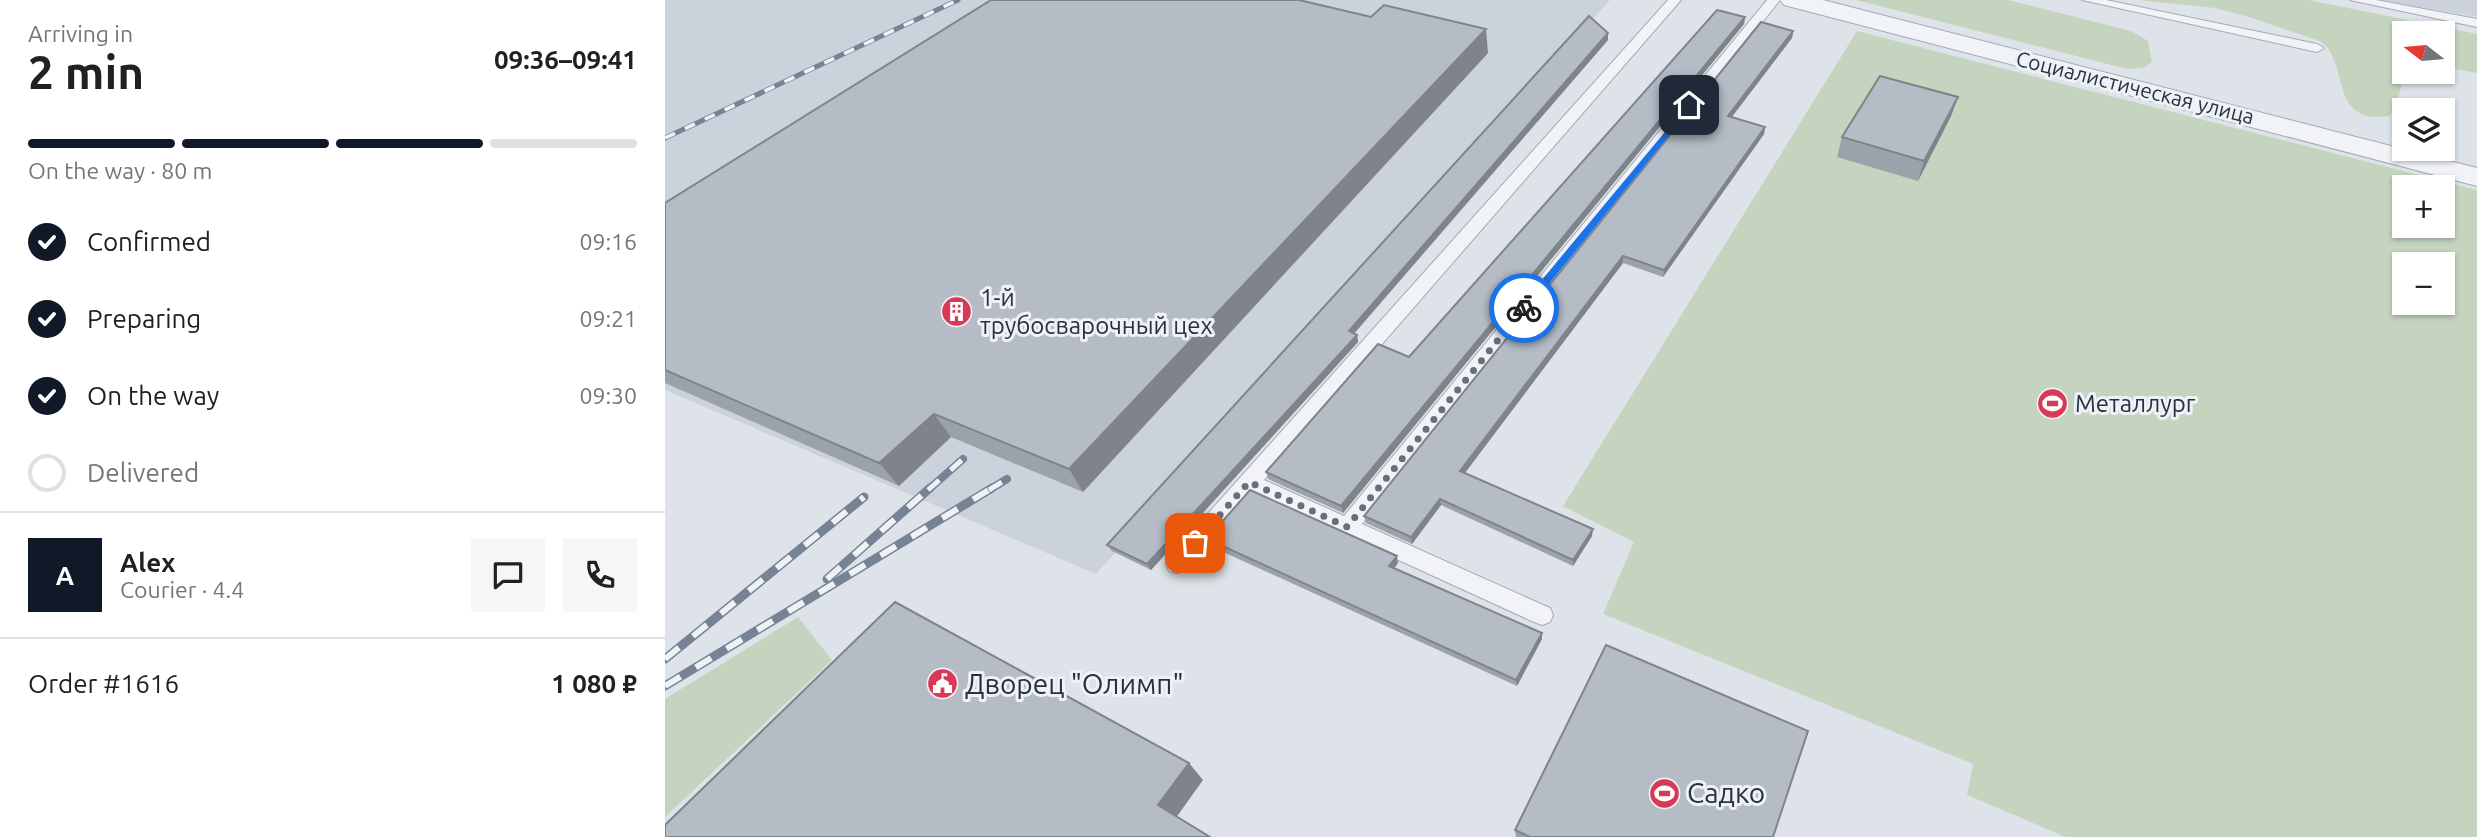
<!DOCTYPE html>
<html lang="en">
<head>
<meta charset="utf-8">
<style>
	:root { --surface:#fff; --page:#f6f6f6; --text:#202124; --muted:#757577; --line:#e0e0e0; --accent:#111827 }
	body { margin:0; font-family:Ubuntu,sans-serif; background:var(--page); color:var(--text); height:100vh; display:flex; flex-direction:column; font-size:26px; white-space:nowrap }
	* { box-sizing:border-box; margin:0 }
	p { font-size:23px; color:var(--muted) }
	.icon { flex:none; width:38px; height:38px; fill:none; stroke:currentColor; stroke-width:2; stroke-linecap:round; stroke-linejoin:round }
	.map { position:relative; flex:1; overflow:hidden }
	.sheet { display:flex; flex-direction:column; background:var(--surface); width:665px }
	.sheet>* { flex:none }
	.needle { width:46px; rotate:286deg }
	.buttons { position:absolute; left:1727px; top:21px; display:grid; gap:14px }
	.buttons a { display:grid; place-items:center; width:63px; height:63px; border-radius:0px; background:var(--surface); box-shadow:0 2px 5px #0004; font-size:35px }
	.pin { position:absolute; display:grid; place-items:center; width:60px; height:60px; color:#fff; margin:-30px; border-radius:14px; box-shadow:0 4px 10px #0006 }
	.courier { position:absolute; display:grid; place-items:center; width:70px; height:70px; margin:-35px; border:5px solid #1a73e8; border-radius:50%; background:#fff; color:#222; box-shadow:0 2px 9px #0007 }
	.overview em { font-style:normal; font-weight:700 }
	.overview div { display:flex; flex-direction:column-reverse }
	.overview { display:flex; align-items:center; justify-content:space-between; height:119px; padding:0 28px }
	h1 { font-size:46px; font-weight:700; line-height:52px }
	.bar { display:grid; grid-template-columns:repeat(4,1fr); gap:10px 7px; align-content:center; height:84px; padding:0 28px }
	.bar i { height:9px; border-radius:5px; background:var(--line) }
	.bar .selected { background:var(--accent) }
	.bar p { grid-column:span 4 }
	.line { display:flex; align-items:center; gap:18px; padding:0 28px; border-top:2px solid var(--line) }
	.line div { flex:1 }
	.round { display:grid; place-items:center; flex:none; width:74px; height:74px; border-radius:0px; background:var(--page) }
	ol { padding:0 28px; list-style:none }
	li { display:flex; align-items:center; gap:21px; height:77px }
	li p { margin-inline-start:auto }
	li .icon { padding:7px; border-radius:50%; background:var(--accent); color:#fff; stroke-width:4 }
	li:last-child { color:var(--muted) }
	li i { width:38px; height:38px; border:4px solid var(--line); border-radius:50% }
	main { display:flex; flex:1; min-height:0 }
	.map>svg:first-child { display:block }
	.built { fill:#ccd2db }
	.green { fill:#c5d4bf; fill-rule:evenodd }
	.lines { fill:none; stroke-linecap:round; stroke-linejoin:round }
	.service-casing { stroke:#a3aab3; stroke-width:2 }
	.tertiary-casing { stroke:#a3aab3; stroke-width:2 }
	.service { fill:#f1f3f7; fill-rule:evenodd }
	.tertiary { fill:#f1f3f7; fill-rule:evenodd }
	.rail-far2-casing { stroke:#768394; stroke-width:5 }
	.rail-far1-casing { stroke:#768394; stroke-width:8 }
	.rail-casing { stroke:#768394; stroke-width:9 }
	.rail-far2 { stroke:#eef2f6; stroke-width:3.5; stroke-dasharray:11; stroke-linecap:butt }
	.rail-far1 { stroke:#eef2f6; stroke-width:5; stroke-dasharray:15; stroke-linecap:butt }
	.rail { stroke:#eef2f6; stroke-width:6; stroke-dasharray:18; stroke-linecap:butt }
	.wall { fill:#9ca2aa }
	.shaded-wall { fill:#7f848b }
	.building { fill:#b5bcc6; stroke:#7f848b; stroke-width:2 }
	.route { fill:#1a73e8 }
	.done { stroke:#666f7c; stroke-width:7; stroke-dasharray:0 12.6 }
	.labels { text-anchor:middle; stroke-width:6; stroke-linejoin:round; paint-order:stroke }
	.far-street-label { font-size:21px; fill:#263141; stroke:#eef2f6 }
	.poi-label { font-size:24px; fill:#263141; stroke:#eef2f6; text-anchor:start }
	.near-poi-label { font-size:28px; fill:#263141; stroke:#eef2f6; text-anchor:start }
</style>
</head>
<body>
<main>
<section class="sheet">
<div class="overview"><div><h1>2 min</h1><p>Arriving in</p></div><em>09:36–09:41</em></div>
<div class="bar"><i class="selected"></i><i class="selected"></i><i class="selected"></i><i></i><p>On the way · 80 m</p></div>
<ol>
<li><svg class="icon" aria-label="check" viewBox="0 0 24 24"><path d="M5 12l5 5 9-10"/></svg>Confirmed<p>09:16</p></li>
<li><svg class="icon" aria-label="check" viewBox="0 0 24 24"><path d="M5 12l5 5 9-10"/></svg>Preparing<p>09:21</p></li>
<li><svg class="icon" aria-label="check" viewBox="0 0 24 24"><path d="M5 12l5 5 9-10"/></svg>On the way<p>09:30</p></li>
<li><i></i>Delivered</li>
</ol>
<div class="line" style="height:126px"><b class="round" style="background:var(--accent);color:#fff">A</b><div><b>Alex</b><p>Courier · 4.4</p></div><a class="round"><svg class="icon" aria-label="chat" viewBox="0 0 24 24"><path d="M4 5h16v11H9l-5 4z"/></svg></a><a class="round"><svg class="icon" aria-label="phone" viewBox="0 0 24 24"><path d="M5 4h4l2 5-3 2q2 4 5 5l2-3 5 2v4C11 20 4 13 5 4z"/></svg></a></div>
<div class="line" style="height:91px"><div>Order #1616</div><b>1 080 ₽</b></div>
</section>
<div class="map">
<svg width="1812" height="837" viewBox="0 0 1812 837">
	<rect width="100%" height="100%" fill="#dee3e9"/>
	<g class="built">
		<polygon points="0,0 945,0 431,574 0,390"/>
		<polygon points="1716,0 1812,0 1812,17"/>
	</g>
	<g class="green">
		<polygon points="1191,0 1343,0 1466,31 1483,41 1487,62 1478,68 1462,69"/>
		<path d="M1473 0H1643L1812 34V73L1778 67V33H1740C1740 55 1739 100 1724 116 1662 125 1686 62 1655 41L1581 16 1550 8Z"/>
		<path d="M1192 31 1812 190V837H1401L1302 795 1308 764 938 614 969 542 898 506ZM1740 187H1778V226H1740ZM1740 264H1778V303H1740Z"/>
		<polygon points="133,617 167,660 0,817 0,699"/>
	</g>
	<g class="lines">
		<defs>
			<g id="service">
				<polygon points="1003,0 1016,0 599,480 679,516 1102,0 1115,0 697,524 885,608 888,615 885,622 877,625 869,622 587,493 520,571 512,573 504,571 501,564 504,557"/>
				<polygon points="1417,0 1441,0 1652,44 1659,48 1652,52"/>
				<polygon points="1685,0 1711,0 1812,19 1812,27"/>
			</g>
			<polygon id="tertiary" points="1115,0 1158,0 1812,168 1812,186 1119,5"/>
		</defs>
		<use href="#service" class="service-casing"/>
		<use href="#tertiary" class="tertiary-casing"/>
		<use href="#service" class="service"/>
		<use href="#tertiary" class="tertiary"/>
		<defs>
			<polyline id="rail-far2" points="0,138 293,0"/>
			<g id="rail-far1">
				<polyline points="263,490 298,459"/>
				<polyline points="324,490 342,479"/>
			</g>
			<g id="rail">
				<polyline points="162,579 265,488"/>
				<polyline points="0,659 199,497"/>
				<polyline points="0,686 327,488"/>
			</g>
		</defs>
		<use href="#rail-far2" class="rail-far2-casing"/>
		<use href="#rail-far1" class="rail-far1-casing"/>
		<use href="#rail" class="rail-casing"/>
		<use href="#rail-far2" class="rail-far2"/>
		<use href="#rail-far1" class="rail-far1"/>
		<use href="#rail" class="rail"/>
	</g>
	<g class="wall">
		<polygon points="1080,17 1079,24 678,513 603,479 601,472 744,357"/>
		<polygon points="1128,31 1127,38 1067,117 1100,127 1099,134 998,277 958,263 800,473 927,536 908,566 776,505 747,544 701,523 699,516"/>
		<polygon points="943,33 943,40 689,334 692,335 693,342 486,570 447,551 442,545"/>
		<polygon points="823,53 418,492 286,437 234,486 0,383 0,203"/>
		<polygon points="1293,97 1286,116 1253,181 1172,157 1177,137"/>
		<polygon points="542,539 733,563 729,568 877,639 852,686 545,546"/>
		<polygon points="850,830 1108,837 851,837"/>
	</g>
	<g class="shaded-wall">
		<polygon points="1080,17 1079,24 678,513 676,506"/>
		<polygon points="821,29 823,53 418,492 404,469"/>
		<polygon points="1128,31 1127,38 1062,123 1063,116"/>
		<polygon points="943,33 943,40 685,338 684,331"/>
		<polygon points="1293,97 1286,116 1253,181 1259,161"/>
		<polygon points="1100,127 1099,134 998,277 999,270"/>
		<polygon points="958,256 958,263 796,478 795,471"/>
		<polygon points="692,335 693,342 486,570 482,564"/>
		<polygon points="269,414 286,437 234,486 214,463"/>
		<polygon points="775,499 776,505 747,544 746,537"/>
		<polygon points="928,529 927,536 908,566 908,560"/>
		<polygon points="732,556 733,563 726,573 724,566"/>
		<polygon points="877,633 877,639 852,686 851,680"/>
		<polygon points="524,763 538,780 508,822 493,805"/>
	</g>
	<g class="building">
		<polygon points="326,0 634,0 706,17 719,5 821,29 404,469 269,414 214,463 0,370 0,203"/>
		<polygon points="1052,10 1080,17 676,506 601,472 713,344 744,357"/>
		<polygon points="924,16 943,33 684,331 692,335 482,564 442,545"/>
		<polygon points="1096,22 1128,31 1063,116 1100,127 999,270 958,256 795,471 928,529 908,560 775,499 746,537 699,516"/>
		<polygon points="1215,76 1293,97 1259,161 1177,137"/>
		<polygon points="585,490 732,556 724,566 877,633 851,680 542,539"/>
		<polygon points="230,602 524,763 493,805 545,837 0,837 0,825"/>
		<polygon points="941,645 1143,731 1108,837 865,837 850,830"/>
	</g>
	<polygon class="route" points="1024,103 1027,107 863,310 856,310 856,305"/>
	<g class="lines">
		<polyline class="done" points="530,543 584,482 682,527 859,308"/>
	</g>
	<defs>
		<symbol id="building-disc" viewBox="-11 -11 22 22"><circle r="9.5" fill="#d83957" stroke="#eef2f6"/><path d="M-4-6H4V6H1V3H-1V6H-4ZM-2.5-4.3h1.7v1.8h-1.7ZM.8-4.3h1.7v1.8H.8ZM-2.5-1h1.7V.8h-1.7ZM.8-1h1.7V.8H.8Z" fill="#fff"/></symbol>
		<symbol id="stadium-disc" viewBox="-11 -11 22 22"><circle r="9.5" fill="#d83957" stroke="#eef2f6"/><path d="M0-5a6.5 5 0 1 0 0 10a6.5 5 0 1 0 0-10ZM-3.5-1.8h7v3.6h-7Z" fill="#fff"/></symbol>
		<symbol id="civic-disc" viewBox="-11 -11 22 22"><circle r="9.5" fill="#d83957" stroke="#eef2f6"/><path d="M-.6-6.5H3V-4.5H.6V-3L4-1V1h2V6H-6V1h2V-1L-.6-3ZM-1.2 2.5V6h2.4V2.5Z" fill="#fff"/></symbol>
	</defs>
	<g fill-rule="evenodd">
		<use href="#building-disc" x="274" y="294" width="35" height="35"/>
		<use href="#stadium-disc" x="1370" y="386" width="35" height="35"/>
		<use href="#civic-disc" x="260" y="666" width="35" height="35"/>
		<use href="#stadium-disc" x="982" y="776" width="35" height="35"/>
	</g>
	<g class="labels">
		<g class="far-street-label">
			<text transform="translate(1470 88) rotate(14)" y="7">Социалистическая улица</text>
		</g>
		<g class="poi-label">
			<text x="315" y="306">1-й<tspan x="315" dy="28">трубосварочный цех</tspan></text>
			<text x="1410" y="412">Металлург</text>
		</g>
		<g class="near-poi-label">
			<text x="300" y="694">Дворец "Олимп"</text>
			<text x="1022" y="803">Садко</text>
		</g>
	</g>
</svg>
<div class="buttons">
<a><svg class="needle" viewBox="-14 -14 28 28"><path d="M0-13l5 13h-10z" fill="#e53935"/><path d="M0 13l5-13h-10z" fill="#757577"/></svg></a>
<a><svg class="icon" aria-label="layers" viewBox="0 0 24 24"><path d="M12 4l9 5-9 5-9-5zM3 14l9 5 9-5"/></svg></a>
<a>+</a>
<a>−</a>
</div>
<div class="pin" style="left:530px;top:543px;background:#ea580c"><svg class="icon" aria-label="bag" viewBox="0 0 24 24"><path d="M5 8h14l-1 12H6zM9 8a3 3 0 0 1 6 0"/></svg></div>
<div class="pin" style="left:1024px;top:105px;background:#1f2937"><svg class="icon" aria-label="home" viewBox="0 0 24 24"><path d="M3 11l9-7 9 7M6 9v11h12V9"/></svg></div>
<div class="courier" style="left:859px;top:308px"><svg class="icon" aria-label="bike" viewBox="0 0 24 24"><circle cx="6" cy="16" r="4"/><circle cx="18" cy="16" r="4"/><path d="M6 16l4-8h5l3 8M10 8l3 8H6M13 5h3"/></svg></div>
</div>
</main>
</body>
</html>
